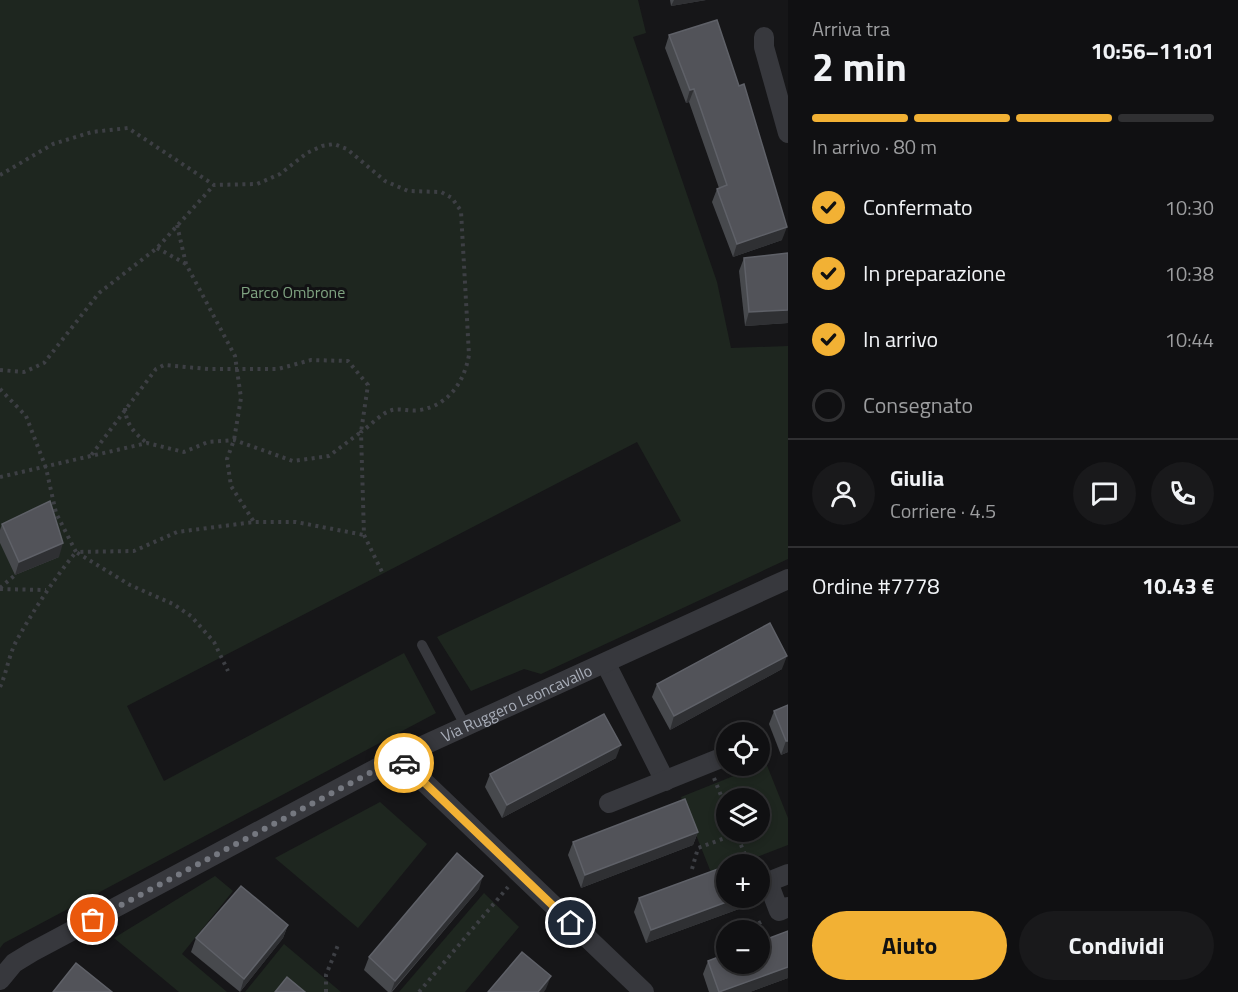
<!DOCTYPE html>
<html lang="it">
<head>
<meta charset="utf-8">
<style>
	:root { --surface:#101012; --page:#19191b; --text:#f1f3f6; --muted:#9c9d9f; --line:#303032; --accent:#f2b134 }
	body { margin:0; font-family:"Titillium Web",sans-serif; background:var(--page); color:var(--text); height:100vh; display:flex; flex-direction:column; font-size:22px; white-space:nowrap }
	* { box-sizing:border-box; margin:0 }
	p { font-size:20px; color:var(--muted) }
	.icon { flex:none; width:33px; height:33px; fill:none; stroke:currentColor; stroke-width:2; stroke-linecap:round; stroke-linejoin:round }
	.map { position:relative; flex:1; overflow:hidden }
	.drawer { display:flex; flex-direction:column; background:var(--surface); width:450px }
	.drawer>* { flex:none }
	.tools { position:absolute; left:716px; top:722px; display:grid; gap:12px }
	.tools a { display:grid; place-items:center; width:54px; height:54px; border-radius:50%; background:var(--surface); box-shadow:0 3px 9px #0003,0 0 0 2px var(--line); font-size:30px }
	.pin { position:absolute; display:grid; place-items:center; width:51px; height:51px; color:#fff; margin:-26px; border:3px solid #fff; border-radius:50%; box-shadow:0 2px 6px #0007 }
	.courier { position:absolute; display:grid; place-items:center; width:60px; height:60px; margin:-30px; border:4px solid #f2b134; border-radius:50%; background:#fff; color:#222; box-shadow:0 2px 8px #0007 }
	.summary em { font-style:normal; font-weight:700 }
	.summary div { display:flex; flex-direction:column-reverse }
	.summary { display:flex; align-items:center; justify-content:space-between; height:102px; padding:0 24px }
	h1 { font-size:39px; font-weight:700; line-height:45px }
	.bar { display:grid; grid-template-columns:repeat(4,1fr); gap:9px 6px; align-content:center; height:72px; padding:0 24px }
	.bar i { height:8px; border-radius:4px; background:var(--line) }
	.bar .current { background:var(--accent) }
	.bar p { grid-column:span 4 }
	.line { display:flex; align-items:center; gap:15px; padding:0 24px; border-top:2px solid var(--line) }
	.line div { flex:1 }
	.round { display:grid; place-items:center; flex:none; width:63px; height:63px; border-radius:32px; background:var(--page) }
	ol { padding:0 24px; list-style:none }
	li { display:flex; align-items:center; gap:18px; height:66px }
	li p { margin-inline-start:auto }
	li .icon { padding:6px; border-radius:50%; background:var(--accent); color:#111; stroke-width:4 }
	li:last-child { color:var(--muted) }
	li i { width:33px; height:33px; border:3px solid var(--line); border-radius:50% }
	.primary-button { display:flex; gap:12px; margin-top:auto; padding:12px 24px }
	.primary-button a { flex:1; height:69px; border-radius:36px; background:var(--accent); color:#111; font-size:24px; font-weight:700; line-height:69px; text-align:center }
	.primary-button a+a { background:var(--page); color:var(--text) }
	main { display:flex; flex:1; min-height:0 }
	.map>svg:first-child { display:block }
	.green { fill:#1e261f; fill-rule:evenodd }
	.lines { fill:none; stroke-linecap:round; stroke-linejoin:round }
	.path { stroke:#3d3f44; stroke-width:4; stroke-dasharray:3 4.5; stroke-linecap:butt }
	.service { stroke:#37383d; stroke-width:10 }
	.minor { stroke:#37383d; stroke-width:20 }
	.wall { fill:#47494d }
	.shaded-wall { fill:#2f3033 }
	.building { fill:#525359; stroke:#5f6168; stroke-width:1.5 }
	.done { stroke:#757880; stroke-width:6; stroke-dasharray:0 10.8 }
	.route { stroke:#f2b134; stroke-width:8 }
	.labels { text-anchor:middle; stroke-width:6; stroke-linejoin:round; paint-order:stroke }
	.park-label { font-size:16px; fill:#7fa381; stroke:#111113 }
	.street-label { font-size:16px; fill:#a8adb8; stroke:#111113 }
</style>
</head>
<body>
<main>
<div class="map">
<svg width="788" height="992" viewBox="0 0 788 992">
	<rect width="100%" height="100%" fill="#161618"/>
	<g class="green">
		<polygon points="0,0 638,0 646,33 633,37 717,282 731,348 788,346 788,559 541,674 524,669 471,691 437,637 681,521 637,442 127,706 164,781 404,653 436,713 4,943 0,948"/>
		<path d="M766 763 788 818V845L739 864H726V869L712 875 681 797ZM726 798H759V831H726Z"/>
		<polygon points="380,802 427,844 358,928 275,858"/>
		<polygon points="215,876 233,891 182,954 227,992 179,992 114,938"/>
		<polygon points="484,893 519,927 465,992 399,992"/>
		<polygon points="284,944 341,992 245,992"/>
	</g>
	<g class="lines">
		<g class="path">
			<path d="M0 175 53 144 92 132 128 128 214 185 257 184 280 174 307 153 322 146 334 144 347 149 385 181 408 191 441 192 452 198 461 211 469 355C464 382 449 405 420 410 411 412 401 408 392 410 381 413 370 426 361 432L364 535 383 574"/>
			<polyline points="177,225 186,264 235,356 241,398 234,440 227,459 231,486 254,522"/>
			<polyline points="157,248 186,264"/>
			<polyline points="0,370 24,372 44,363 99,293 157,248 214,185"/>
			<polyline points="0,389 26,416 46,468 56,513 76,552 134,551 177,532 254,522 296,522 364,535"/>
			<path d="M125 408C126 424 134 433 147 443"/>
			<polyline points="0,477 147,443 184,452 208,442 234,440 293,461 329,456 361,432 368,385 348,361 311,360 278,369 208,369 164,365 156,369 90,457"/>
			<polyline points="0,588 15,575"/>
			<polyline points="0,589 46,590"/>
			<path d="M0 687C7 672 9 653 18 638 35 608 54 579 76 552L130 585 173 604 191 616 214 642 228 671"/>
			<polyline points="714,778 726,808"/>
			<polyline points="735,831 749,864"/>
			<polyline points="692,869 698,848 736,834"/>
			<polyline points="745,930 763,921"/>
			<polyline points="326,992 326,975 338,945"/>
			<polyline points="419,992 508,887"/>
		</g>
		<polyline class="service" points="422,645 466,727"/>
		<g class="minor">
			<polyline points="764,37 764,47 788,133"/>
			<polyline points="606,664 665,781"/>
			<polyline points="398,757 644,992"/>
			<polyline points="609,803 726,756"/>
			<polyline points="788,874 768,882 779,911 788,907"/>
			<path id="s1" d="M0 980 14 963 32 952 398 757 788 579"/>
		</g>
	</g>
	<g class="wall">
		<polygon points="670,0 706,0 671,6"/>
		<polygon points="669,35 782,240 733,257 712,202 717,189 719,188 689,102 686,103 665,48"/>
		<polygon points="788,253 788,323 745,326 739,271 744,258"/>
		<polygon points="2,524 59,557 15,575 0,543 0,530"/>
		<polygon points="782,669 670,730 652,697 657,684"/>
		<polygon points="788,705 788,752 781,755 769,724 774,711"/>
		<polygon points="616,758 502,818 485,787 490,774"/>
		<polygon points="698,832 693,845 581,888 568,855 573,842"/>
		<polygon points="479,889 392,992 388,992 364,970 369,957"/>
		<polygon points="639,898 739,909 646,943 634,912"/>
		<polygon points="288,925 283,938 240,992 191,952 196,938"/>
		<polygon points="788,931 788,978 750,992 709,992 703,974 708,961"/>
	</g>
	<g class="shaded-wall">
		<polygon points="674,0 706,0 671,6"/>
		<polygon points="694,89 689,102 686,103 690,90"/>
		<polygon points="787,227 782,240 733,257 737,244"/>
		<polygon points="788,310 788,323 745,326 749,312"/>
		<polygon points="63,543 59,557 15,575 19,562"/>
		<polygon points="787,656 782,669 670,730 674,716"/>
		<polygon points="786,741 788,741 788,752 781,755"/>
		<polygon points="621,745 616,758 502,818 507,805"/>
		<polygon points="698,832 693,845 581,888 585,875"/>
		<polygon points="483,876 479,889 391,992 395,981"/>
		<polygon points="740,897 744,897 739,909 646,943 651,930"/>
		<polygon points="288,925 283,938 240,992 244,979"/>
		<polygon points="788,967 788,978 750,992 719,992"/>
		<polygon points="551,976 546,989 544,992 538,992"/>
	</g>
	<g class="building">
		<polygon points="717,20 739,86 744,84 787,227 737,244 717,189 727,185 694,89 690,90 669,35"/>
		<polygon points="788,253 788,310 749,312 744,258"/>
		<polygon points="50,501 63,543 19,562 2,524"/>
		<polygon points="770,623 787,656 674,716 657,684"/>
		<polygon points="788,705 788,741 786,741 774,711"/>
		<polygon points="604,714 621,745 507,805 490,774"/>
		<polygon points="685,799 698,832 585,875 573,842"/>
		<polygon points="457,853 483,876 395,981 369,957"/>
		<polygon points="726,866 726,897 740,897 651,930 639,898"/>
		<polygon points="241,886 288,925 244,979 196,938"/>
		<polygon points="788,931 788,967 719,992 708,961 726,954 726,963 759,963 759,942"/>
		<polygon points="522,952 551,976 538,992 488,992"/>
		<polygon points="76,963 112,992 53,992"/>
		<polygon points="287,977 305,992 275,992"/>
	</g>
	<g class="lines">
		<polyline class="done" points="93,920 398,758 404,763"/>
		<polyline class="route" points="404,763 571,923"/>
	</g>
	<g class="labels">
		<g class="park-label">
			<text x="293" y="298">Parco Ombrone</text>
		</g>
		<g class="street-label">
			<text dy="6" stroke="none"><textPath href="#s1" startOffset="588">Via Ruggero Leoncavallo</textPath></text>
		</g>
	</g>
</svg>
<div class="tools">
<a><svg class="icon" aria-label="locate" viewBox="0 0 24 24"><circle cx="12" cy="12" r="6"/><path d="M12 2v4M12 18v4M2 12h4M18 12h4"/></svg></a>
<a><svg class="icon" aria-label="layers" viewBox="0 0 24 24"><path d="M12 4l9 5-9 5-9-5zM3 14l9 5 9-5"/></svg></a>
<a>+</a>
<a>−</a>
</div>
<div class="pin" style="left:93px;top:920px;background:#ea580c"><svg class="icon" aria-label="bag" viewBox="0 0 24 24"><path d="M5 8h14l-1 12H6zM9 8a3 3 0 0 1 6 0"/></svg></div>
<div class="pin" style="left:571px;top:923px;background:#1f2937"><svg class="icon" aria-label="home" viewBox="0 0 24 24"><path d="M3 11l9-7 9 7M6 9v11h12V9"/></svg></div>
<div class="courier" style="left:404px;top:763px"><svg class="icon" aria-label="car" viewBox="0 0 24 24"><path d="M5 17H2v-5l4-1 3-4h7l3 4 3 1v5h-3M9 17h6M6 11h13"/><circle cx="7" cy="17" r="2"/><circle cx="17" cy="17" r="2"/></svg></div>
</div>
<section class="drawer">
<div class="summary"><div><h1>2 min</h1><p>Arriva tra</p></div><em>10:56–11:01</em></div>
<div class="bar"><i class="current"></i><i class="current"></i><i class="current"></i><i></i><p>In arrivo · 80 m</p></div>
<ol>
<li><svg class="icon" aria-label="check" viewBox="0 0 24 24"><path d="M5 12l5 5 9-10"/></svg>Confermato<p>10:30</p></li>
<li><svg class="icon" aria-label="check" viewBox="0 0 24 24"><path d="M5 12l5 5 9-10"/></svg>In preparazione<p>10:38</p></li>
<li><svg class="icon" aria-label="check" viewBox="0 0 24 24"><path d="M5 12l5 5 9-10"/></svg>In arrivo<p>10:44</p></li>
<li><i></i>Consegnato</li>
</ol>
<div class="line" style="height:108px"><a class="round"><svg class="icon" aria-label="person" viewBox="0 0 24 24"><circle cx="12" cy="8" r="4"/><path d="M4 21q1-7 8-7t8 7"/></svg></a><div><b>Giulia</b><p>Corriere · 4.5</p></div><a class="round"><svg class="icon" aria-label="chat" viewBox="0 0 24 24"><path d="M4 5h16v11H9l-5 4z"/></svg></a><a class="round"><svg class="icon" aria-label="phone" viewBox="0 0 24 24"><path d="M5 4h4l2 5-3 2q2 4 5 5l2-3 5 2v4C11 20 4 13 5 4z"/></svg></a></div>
<div class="line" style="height:78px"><div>Ordine #7778</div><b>10.43 €</b></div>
<div class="primary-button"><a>Aiuto</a><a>Condividi</a></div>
</section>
</main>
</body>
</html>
